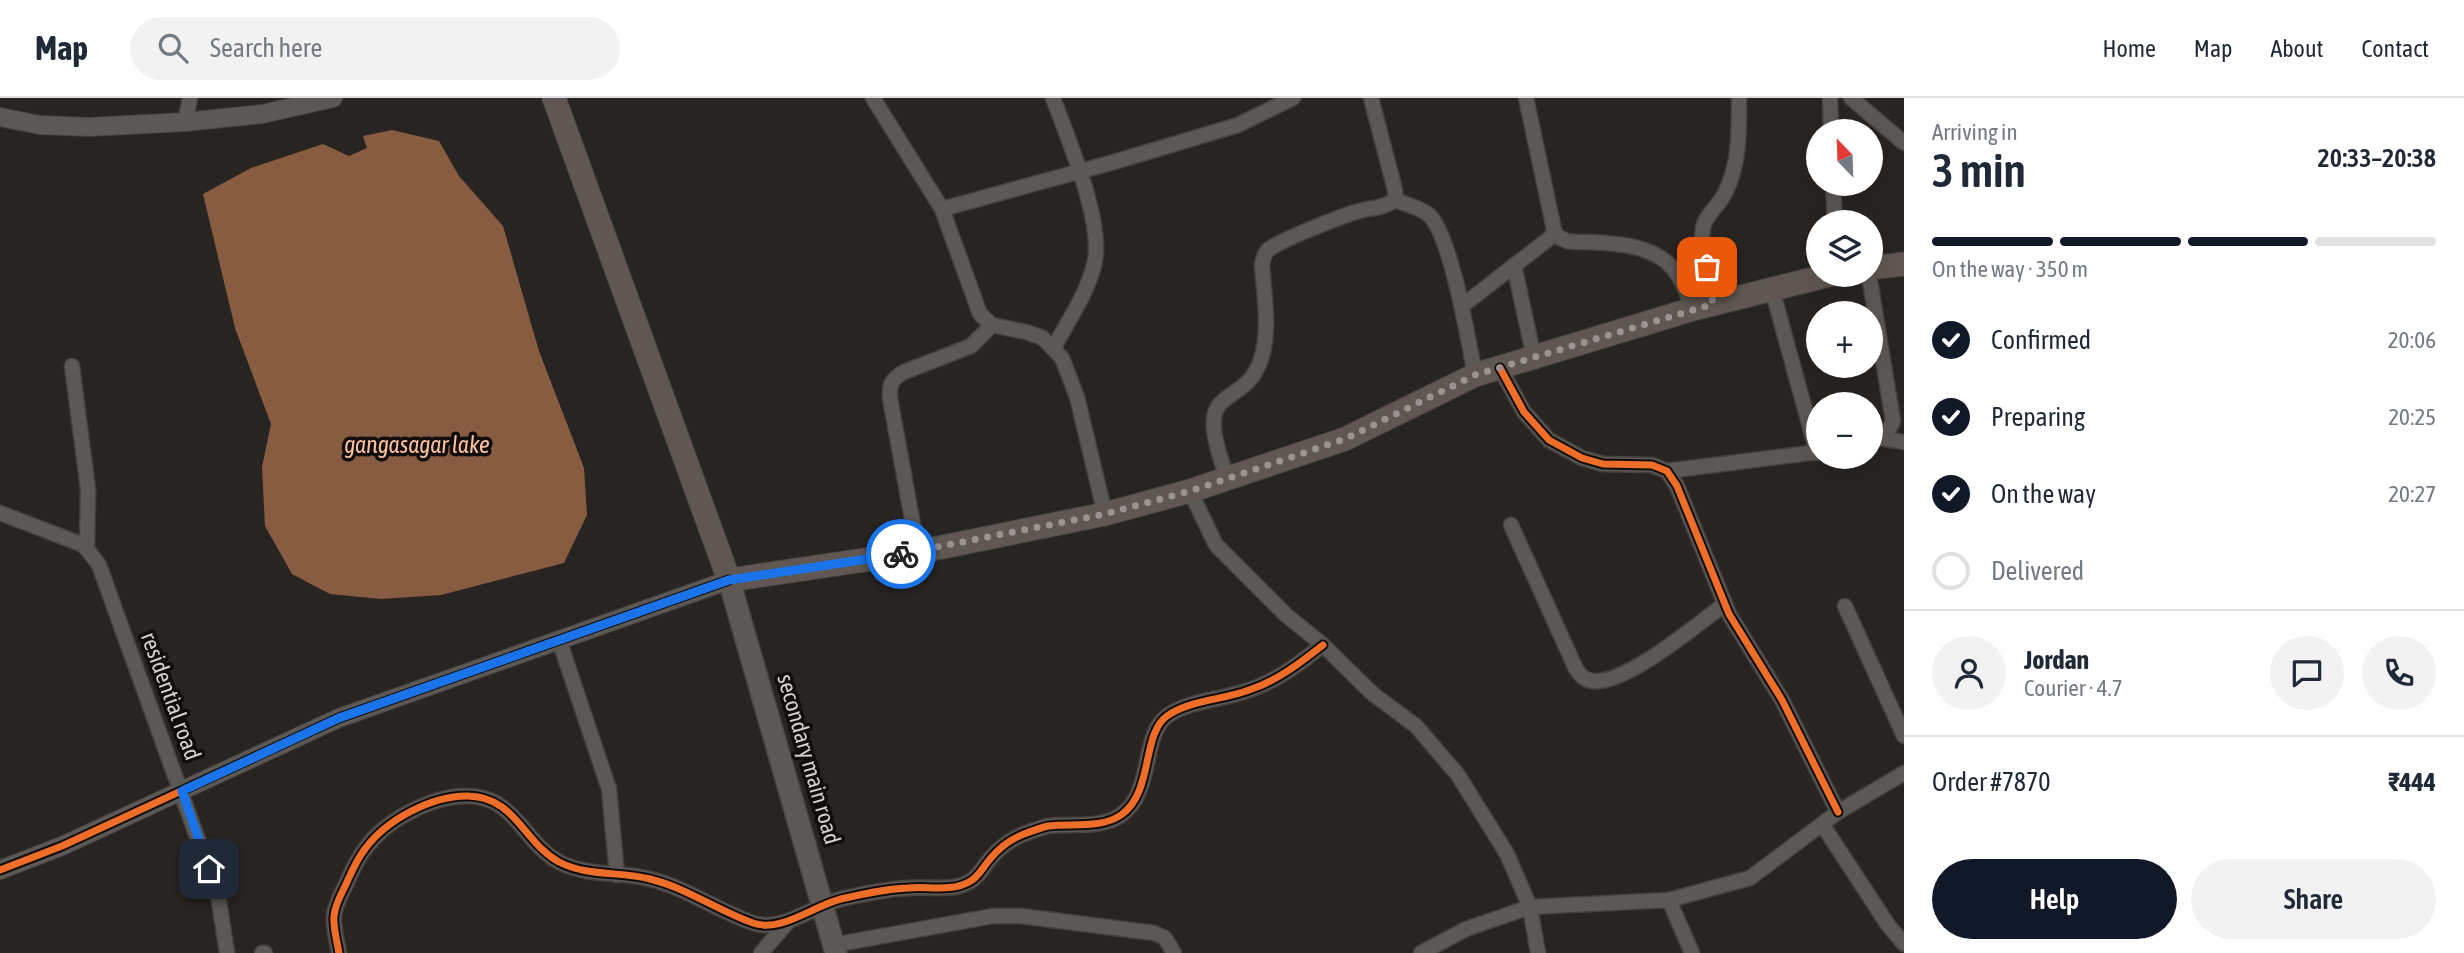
<!DOCTYPE html>
<html lang="en">
<head>
<meta charset="utf-8">
<style>
	:root { --surface:#fff; --page:#f2f2f3; --text:#1f2937; --muted:#747a83; --line:#e0e1e3; --accent:#111827 }
	body { margin:0; font-family:"Asap Condensed",sans-serif; background:var(--page); color:var(--text); height:100vh; display:flex; flex-direction:column; font-size:26px; white-space:nowrap }
	* { box-sizing:border-box; margin:0 }
	p { font-size:23px; color:var(--muted) }
	.icon { flex:none; width:38px; height:38px; fill:none; stroke:currentColor; stroke-width:2; stroke-linecap:round; stroke-linejoin:round }
	.map { position:relative; flex:1; overflow:hidden }
	.sheet { display:flex; flex-direction:column; background:var(--surface); width:560px }
	.sheet>* { flex:none }
	.needle { width:46px; rotate:337deg }
	.fabs { position:absolute; left:1806px; top:21px; display:grid; gap:14px }
	.fabs a { display:grid; place-items:center; width:77px; height:77px; border-radius:50%; background:var(--surface); box-shadow:0 7px 28px #0002; font-size:35px }
	.pin { position:absolute; display:grid; place-items:center; width:60px; height:60px; color:#fff; margin:-30px; border-radius:14px; box-shadow:0 4px 10px #0006 }
	.courier { position:absolute; display:grid; place-items:center; width:70px; height:70px; margin:-35px; border:5px solid #1a73e8; border-radius:50%; background:#fff; color:#222; box-shadow:0 2px 9px #0007 }
	.head em { font-style:normal; font-weight:600 }
	.head div { display:flex; flex-direction:column-reverse }
	.head { display:flex; align-items:center; justify-content:space-between; height:119px; padding:0 28px }
	h1 { font-size:46px; font-weight:600; line-height:52px }
	.bar { display:grid; grid-template-columns:repeat(4,1fr); gap:10px 7px; align-content:center; height:84px; padding:0 28px }
	.bar i { height:9px; border-radius:5px; background:var(--line) }
	.bar .active { background:var(--accent) }
	.bar p { grid-column:span 4 }
	.line { display:flex; align-items:center; gap:18px; padding:0 28px; border-top:2px solid var(--line) }
	.line div { flex:1 }
	.round { display:grid; place-items:center; flex:none; width:74px; height:74px; border-radius:37px; background:var(--page) }
	ol { padding:0 28px; list-style:none }
	li { display:flex; align-items:center; gap:21px; height:77px }
	li p { margin-inline-start:auto }
	li .icon { padding:7px; border-radius:50%; background:var(--accent); color:#fff; stroke-width:4 }
	li:last-child { color:var(--muted) }
	li i { width:38px; height:38px; border:4px solid var(--line); border-radius:50% }
	.primary-button { display:flex; gap:14px; margin-top:auto; padding:14px 28px }
	.primary-button a { flex:1; height:80px; border-radius:42px; background:var(--accent); color:#fff; font-size:28px; font-weight:600; line-height:80px; text-align:center }
	.primary-button a+a { background:var(--page); color:var(--text) }
	header { display:flex; align-items:center; gap:42px; box-sizing:border-box; height:98px; padding:0 35px; background:var(--surface); border-bottom:2px solid var(--line) }
	header strong { font-size:33px }
	nav { display:flex; gap:38px; margin-inline-start:auto; font-size:24px }
	.search { width:490px; height:63px; background:var(--page); display:flex; align-items:center; gap:18px; box-sizing:border-box; padding:0 24px; border-radius:38px; color:var(--muted); font-size:26px }
	main { display:flex; flex:1; min-height:0 }
	.map>svg:first-child { display:block }
	.water { fill:#885c41 }
	.lines { fill:none; stroke-linecap:round; stroke-linejoin:round }
	.minor-casing { stroke:#44413e; stroke-width:17 }
	.tertiary-casing { stroke:#44413e; stroke-width:20 }
	.secondary-casing { stroke:#44413e; stroke-width:24 }
	.primary-casing { stroke:#44413e; stroke-width:25 }
	.minor { stroke:#5b5855; stroke-width:14 }
	.tertiary { stroke:#5b5855; stroke-width:18 }
	.secondary { stroke:#5b5855; stroke-width:21 }
	.primary { stroke:#615752; stroke-width:23 }
	.cycleway-casing { stroke:#110d0c; stroke-width:11 }
	.cycleway { stroke:#ee6e29; stroke-width:7 }
	.done { stroke:#999492; stroke-width:7; stroke-dasharray:0 12.6 }
	.route { stroke:#1a73e8; stroke-width:9 }
	.labels { text-anchor:middle; stroke-width:7; stroke-linejoin:round; paint-order:stroke }
	.street-label { font-size:23px; fill:#d6d1ce; stroke:#110d0c }
	.water-label { font-size:24px; font-style:italic; fill:#ffc29f; stroke:#110d0c }
</style>
</head>
<body>
<header>
<strong>Map</strong>
<div class="search"><svg class="icon" aria-label="search" viewBox="0 0 24 24"><circle cx="10" cy="10" r="6"/><path d="M15 15l6 6"/></svg>Search here</div>
<nav><a>Home</a><a>Map</a><a>About</a><a>Contact</a></nav>
</header>
<main>
<div class="map">
<svg width="1904" height="855" viewBox="0 0 1904 855">
	<rect width="100%" height="100%" fill="#282422"/>
	<polygon class="water" points="392,32 439,43 459,78 503,128 539,253 584,370 587,417 564,465 441,497 381,501 330,496 292,476 265,428 262,369 271,326 235,230 203,96 251,70 323,46 349,58 367,50 363,38"/>
	<g class="lines">
		<defs>
			<g id="minor">
				<polyline points="873,0 942,111 980,216 992,227 1026,234 1043,240 1062,260 1077,299 1105,416"/>
				<path d="M1053 0C1068 41 1105 126 1094 167 1087 196 1068 223 1054 249"/>
				<path d="M1526 0 1555 136C1565 145 1573 144 1586 144 1616 145 1659 147 1677 176 1684 186 1688 200 1693 211"/>
				<polyline points="1830,0 1831,33"/>
				<polyline points="1851,0 1904,45"/>
				<polyline points="185,24 190,0"/>
				<polyline points="1833,86 1835,124"/>
				<path d="M1395 102C1405 106 1421 110 1429 117 1451 137 1469 245 1475 277"/>
				<polyline points="942,111 1114,64 1238,27 1293,0"/>
				<polyline points="1514,167 1534,260"/>
				<path d="M1869 177 1893 323C1889 334 1882 339 1871 343"/>
				<polyline points="1772,191 1817,355"/>
				<path d="M1713 206C1710 186 1698 145 1704 126 1708 115 1720 106 1725 95 1740 66 1739 32 1739 0"/>
				<polyline points="1462,208 1555,136"/>
				<polyline points="72,268 88,391 87,451"/>
				<polyline points="1500,270 1524,314 1549,342 1582,360 1603,366 1652,367 1667,373 1677,388 1729,516 1782,602 1838,714"/>
				<polyline points="1880,340 1904,344"/>
				<polyline points="1667,373 1818,354"/>
				<path d="M1227 380C1221 361 1203 318 1223 303 1240 289 1251 287 1260 264 1271 234 1264 198 1262 167 1263 161 1264 156 1268 152 1280 142 1342 118 1359 113 1371 110 1384 110 1395 102V92L1371 0"/>
				<polyline points="1190,393 1216,447 1286,517 1323,547 1373,596 1416,628 1458,677 1507,756 1530,809 1538,855"/>
				<polyline points="0,415 81,446 87,451 99,467 218,797 227,855"/>
				<path d="M1511 427 1576 571C1581 578 1584 582 1593 583 1626 587 1697 526 1725 506"/>
				<path d="M918 454 890 300C889 286 892 281 904 274L971 248 992 227"/>
				<polyline points="1845,508 1904,638"/>
				<polyline points="559,542 609,691 617,777"/>
				<polyline points="1822,726 1888,827 1904,846"/>
				<polyline points="833,847 993,818 1021,818 1154,835 1165,840 1174,855"/>
				<polyline points="262,855 265,855"/>
				<path d="M339 855C337 843 333 830 334 818 335 806 342 795 347 784 352 773 357 761 365 751 386 722 431 698 467 698 515 698 523 744 559 764 588 779 620 773 650 781 687 790 718 813 753 825 781 835 813 808 841 801 863 796 885 791 908 790 928 788 951 794 969 784 978 780 983 769 990 761 999 750 1011 741 1024 736 1032 733 1040 730 1048 728 1071 725 1101 731 1121 717 1154 694 1141 637 1167 618 1189 602 1223 602 1249 592 1277 583 1300 565 1323 547"/>
				<polyline points="761,855 788,824"/>
				<polyline points="1421,855 1466,831 1530,809 1669,802"/>
				<polyline points="1692,855 1669,802 1750,780 1838,714 1904,675"/>
			</g>
			<g id="tertiary">
				<polyline points="0,19 40,27 89,29 185,24 262,16 333,0"/>
				<polyline points="0,772 62,748 339,620 729,482"/>
			</g>
			<polyline id="secondary" points="729,482 836,855"/>
			<g id="primary">
				<polyline points="554,0 729,482 918,454 1105,416 1190,393 1345,341 1475,277 1693,211 1829,177"/>
				<polyline points="1871,170 1904,166"/>
			</g>
		</defs>
		<use href="#minor" class="minor-casing"/>
		<use href="#tertiary" class="tertiary-casing"/>
		<use href="#secondary" class="secondary-casing"/>
		<use href="#primary" class="primary-casing"/>
		<use href="#minor" class="minor"/>
		<use href="#tertiary" class="tertiary"/>
		<use href="#secondary" class="secondary"/>
		<use href="#primary" class="primary"/>
		<defs>
			<g id="cycleway">
				<polyline points="1500,270 1524,314 1549,342 1582,360 1603,366 1652,367 1667,373 1677,388 1729,516 1782,602 1838,714"/>
				<polyline points="0,772 62,748 339,620 729,482"/>
				<path d="M339 855C337 843 333 830 334 818 335 806 342 795 347 784 352 773 357 761 365 751 386 722 431 698 467 698 515 698 523 744 559 764 588 779 620 773 650 781 687 790 718 813 753 825 781 835 813 808 841 801 863 796 885 791 908 790 928 788 951 794 969 784 978 780 983 769 990 761 999 750 1011 741 1024 736 1032 733 1040 730 1048 728 1071 725 1101 731 1121 717 1154 694 1141 637 1167 618 1189 602 1223 602 1249 592 1277 583 1300 565 1323 547"/>
			</g>
		</defs>
		<use href="#cycleway" class="cycleway-casing"/>
		<use href="#cycleway" class="cycleway"/>
	</g>
	<g class="lines">
		<polyline class="done" points="901,456 1105,416 1190,393 1345,341 1475,277 1713,206 1707,169"/>
		<polyline class="route" points="209,771 182,693 339,620 729,482 901,456"/>
	</g>
	<g class="labels">
		<g class="street-label">
			<text transform="translate(171 598) rotate(70)" y="8">residential road</text>
			<text transform="translate(809 661) rotate(74)" y="8">secondary main road</text>
		</g>
		<g class="water-label">
			<text x="417" y="355">gangasagar lake</text>
		</g>
	</g>
</svg>
<div class="fabs">
<a><svg class="needle" viewBox="-14 -14 28 28"><path d="M0-13l5 13h-10z" fill="#e53935"/><path d="M0 13l5-13h-10z" fill="#747a83"/></svg></a>
<a><svg class="icon" aria-label="layers" viewBox="0 0 24 24"><path d="M12 4l9 5-9 5-9-5zM3 14l9 5 9-5"/></svg></a>
<a>+</a>
<a>−</a>
</div>
<div class="pin" style="left:1707px;top:169px;background:#ea580c"><svg class="icon" aria-label="bag" viewBox="0 0 24 24"><path d="M5 8h14l-1 12H6zM9 8a3 3 0 0 1 6 0"/></svg></div>
<div class="pin" style="left:209px;top:771px;background:#1f2937"><svg class="icon" aria-label="home" viewBox="0 0 24 24"><path d="M3 11l9-7 9 7M6 9v11h12V9"/></svg></div>
<div class="courier" style="left:901px;top:456px"><svg class="icon" aria-label="bike" viewBox="0 0 24 24"><circle cx="6" cy="16" r="4"/><circle cx="18" cy="16" r="4"/><path d="M6 16l4-8h5l3 8M10 8l3 8H6M13 5h3"/></svg></div>
</div>
<section class="sheet">
<div class="head"><div><h1>3 min</h1><p>Arriving in</p></div><em>20:33–20:38</em></div>
<div class="bar"><i class="active"></i><i class="active"></i><i class="active"></i><i></i><p>On the way · 350 m</p></div>
<ol>
<li><svg class="icon" aria-label="check" viewBox="0 0 24 24"><path d="M5 12l5 5 9-10"/></svg>Confirmed<p>20:06</p></li>
<li><svg class="icon" aria-label="check" viewBox="0 0 24 24"><path d="M5 12l5 5 9-10"/></svg>Preparing<p>20:25</p></li>
<li><svg class="icon" aria-label="check" viewBox="0 0 24 24"><path d="M5 12l5 5 9-10"/></svg>On the way<p>20:27</p></li>
<li><i></i>Delivered</li>
</ol>
<div class="line" style="height:126px"><a class="round"><svg class="icon" aria-label="person" viewBox="0 0 24 24"><circle cx="12" cy="8" r="4"/><path d="M4 21q1-7 8-7t8 7"/></svg></a><div><b>Jordan</b><p>Courier · 4.7</p></div><a class="round"><svg class="icon" aria-label="chat" viewBox="0 0 24 24"><path d="M4 5h16v11H9l-5 4z"/></svg></a><a class="round"><svg class="icon" aria-label="phone" viewBox="0 0 24 24"><path d="M5 4h4l2 5-3 2q2 4 5 5l2-3 5 2v4C11 20 4 13 5 4z"/></svg></a></div>
<div class="line" style="height:91px"><div>Order #7870</div><b>₹444</b></div>
<div class="primary-button"><a>Help</a><a>Share</a></div>
</section>
</main>
</body>
</html>
